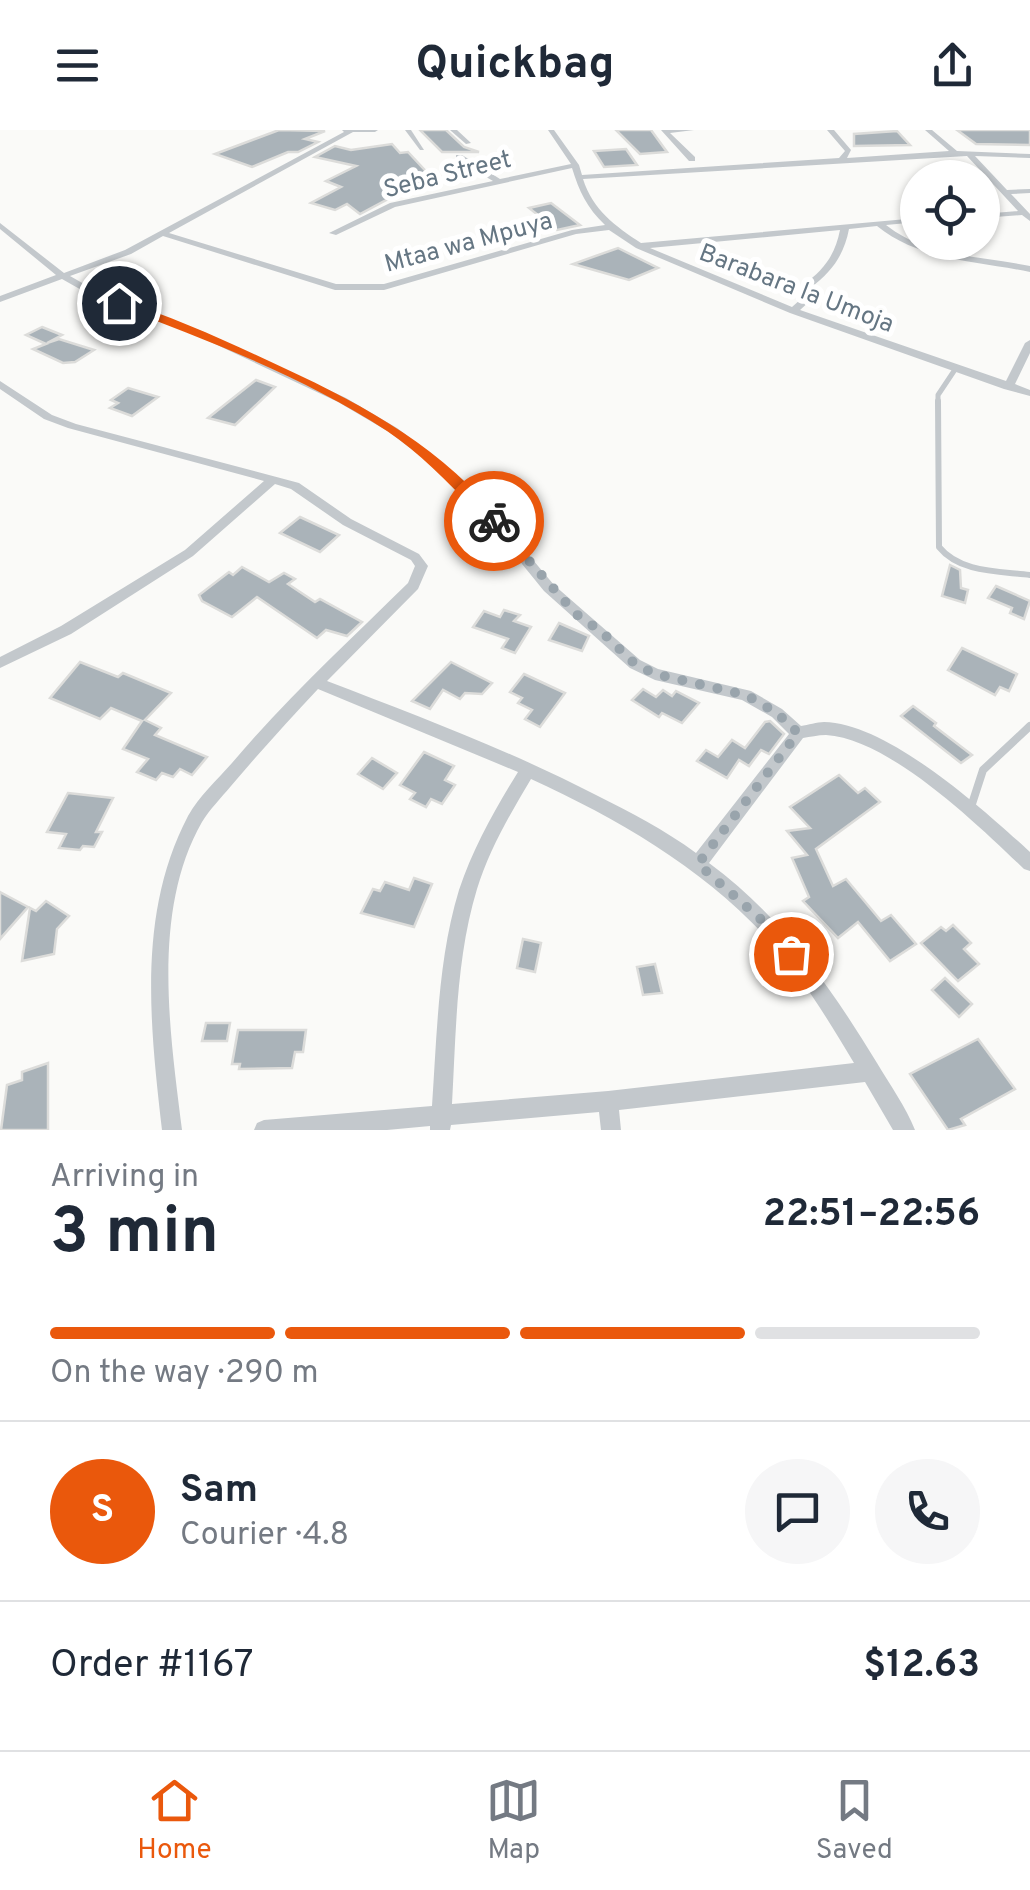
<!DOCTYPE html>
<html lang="en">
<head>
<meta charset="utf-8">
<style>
	:root { --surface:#fff; --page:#f6f6f7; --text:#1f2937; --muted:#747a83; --line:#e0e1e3; --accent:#ea580c }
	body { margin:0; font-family:Overpass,sans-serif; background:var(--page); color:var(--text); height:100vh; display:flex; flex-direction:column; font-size:38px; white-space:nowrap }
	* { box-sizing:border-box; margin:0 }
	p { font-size:32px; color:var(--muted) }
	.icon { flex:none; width:55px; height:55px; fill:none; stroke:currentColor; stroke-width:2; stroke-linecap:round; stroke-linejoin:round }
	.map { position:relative; height:1000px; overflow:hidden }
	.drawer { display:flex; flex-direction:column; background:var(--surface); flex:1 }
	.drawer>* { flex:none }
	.controls { position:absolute; left:900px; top:30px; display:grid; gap:20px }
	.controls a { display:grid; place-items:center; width:100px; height:100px; border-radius:50%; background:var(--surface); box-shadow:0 2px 8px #0004; font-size:50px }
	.pin { position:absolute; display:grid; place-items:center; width:85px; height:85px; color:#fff; margin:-42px; border:5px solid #fff; border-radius:50%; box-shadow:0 2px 10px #0007 }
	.courier { position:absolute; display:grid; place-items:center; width:100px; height:100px; margin:-50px; border:8px solid #ea580c; border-radius:50%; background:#fff; color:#222; box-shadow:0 2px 12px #0007 }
	.overview em { font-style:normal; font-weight:700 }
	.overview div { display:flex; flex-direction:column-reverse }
	.overview { display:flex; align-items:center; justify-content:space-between; height:170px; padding:0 50px }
	h1 { font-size:65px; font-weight:700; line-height:75px }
	.bar { display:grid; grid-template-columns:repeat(4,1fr); gap:15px 10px; align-content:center; height:120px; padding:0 50px }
	.bar i { height:12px; border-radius:8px; background:var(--line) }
	.bar .active { background:var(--accent) }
	.bar p { grid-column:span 4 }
	.line { display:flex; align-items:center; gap:25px; padding:0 50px; border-top:2px solid var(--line) }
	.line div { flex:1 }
	.round { display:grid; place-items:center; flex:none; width:105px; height:105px; border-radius:52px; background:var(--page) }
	header { display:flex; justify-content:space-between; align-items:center; height:130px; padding:0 50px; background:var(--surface); font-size:45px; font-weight:700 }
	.tab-bar { display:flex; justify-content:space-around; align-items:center; height:140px; border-top:2px solid var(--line); background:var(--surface); font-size:28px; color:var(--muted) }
	.tab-bar a { display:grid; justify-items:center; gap:5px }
	.tab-bar .active { color:var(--accent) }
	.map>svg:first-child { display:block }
	.building { fill:#aab3b9; stroke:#dcdcda; stroke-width:2.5 }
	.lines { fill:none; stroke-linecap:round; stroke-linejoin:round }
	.service-far2 { stroke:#c3c8cc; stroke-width:5 }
	.service-far1 { stroke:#c3c8cc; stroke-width:6 }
	.service { stroke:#c3c8cc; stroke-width:8 }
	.minor { fill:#c3c8cc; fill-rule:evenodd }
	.route { fill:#ea580c }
	.done { stroke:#99a4ac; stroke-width:10; stroke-dasharray:0 18 }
	.labels { text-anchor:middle; stroke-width:10; stroke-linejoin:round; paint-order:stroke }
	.far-street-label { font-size:25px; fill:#657683; stroke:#fff }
</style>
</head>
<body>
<header><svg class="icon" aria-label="menu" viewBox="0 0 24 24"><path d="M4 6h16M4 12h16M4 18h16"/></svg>Quickbag<svg class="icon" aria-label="share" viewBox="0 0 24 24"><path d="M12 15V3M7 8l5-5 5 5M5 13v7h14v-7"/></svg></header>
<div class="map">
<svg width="1030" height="1000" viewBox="0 0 1030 1000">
	<rect width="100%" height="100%" fill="#fafaf8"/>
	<g class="building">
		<polygon points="279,0 325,1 305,9 318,12 298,22 288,22 252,37 215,24"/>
		<polygon points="420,0 446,0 464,17 479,22 442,22"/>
		<polygon points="616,0 651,0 667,22 640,24"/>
		<polygon points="957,0 1030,0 1030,15 976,14"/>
		<polygon points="897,1 910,15 854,16 854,4"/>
		<polygon points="392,14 400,23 408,22 434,50 429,50 434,56 392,67 360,84 347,74 335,80 311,73 341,57 326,51 356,36 315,27 335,16 351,20"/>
		<polygon points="626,19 637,35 604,37 594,21"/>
		<polygon points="551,73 580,95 557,100 529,78"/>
		<polygon points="618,118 658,138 629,150 573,134"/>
		<polygon points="42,197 62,205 47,213 59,209 94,220 75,232 63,233 33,219 46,214 26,205"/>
		<polygon points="256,250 275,257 235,295 208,288"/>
		<polygon points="128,258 158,267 132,286 110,278 118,273 111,270"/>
		<polygon points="300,387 339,405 320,422 280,403"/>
		<polygon points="950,435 960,440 961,458 968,460 965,473 942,466"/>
		<polygon points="242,437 269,452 284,443 295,449 288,454 315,472 320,469 362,492 347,506 326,500 317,508 257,467 232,487 202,471 199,465 229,442 233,445"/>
		<polygon points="996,456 1030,471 1024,489 1010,483 1012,478 988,468"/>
		<polygon points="504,480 520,485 514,491 531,497 515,523 502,518 508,509 473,497 484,481 500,487"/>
		<polygon points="559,493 589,506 582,521 549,510"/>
		<polygon points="962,518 1017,544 1009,561 1000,557 995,565 948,540"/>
		<polygon points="80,532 118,547 123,543 171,563 145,590 161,598 155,605 207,627 192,645 180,639 173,647 162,643 156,650 137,642 148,629 123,619 142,591 111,578 100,589 50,568"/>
		<polygon points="451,532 492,553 482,564 465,563 460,569 443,560 430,579 412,571"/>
		<polygon points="524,544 565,563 540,597 525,589 532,580 518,573 522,568 510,562"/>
		<polygon points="643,559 656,567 663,560 672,566 676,561 699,573 682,593 662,583 659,587 632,570"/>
		<polygon points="913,576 936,593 934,596 972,625 961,633 901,586"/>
		<polygon points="770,591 784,604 769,624 761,620 749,636 739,630 727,648 697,631 706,620 718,627 732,610 745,618 765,592"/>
		<polygon points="424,622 454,636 445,650 455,655 442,674 431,669 426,677 410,669 415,663 400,655"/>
		<polygon points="372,628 397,643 383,659 358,644"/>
		<polygon points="839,645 858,663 865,658 880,672 816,719 833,756 846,749 881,791 891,785 916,814 890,831 858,792 838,808 803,771 809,767 792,728 807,725 787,701 810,698 790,677"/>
		<polygon points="68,663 113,668 96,702 102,702 94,717 83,716 80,720 59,718 66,704 47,702"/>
		<polygon points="414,748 432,754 414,797 361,783 373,759 380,761 385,752 409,760"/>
		<polygon points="0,762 28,777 0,809"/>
		<polygon points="46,771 69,786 57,799 54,824 22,831 30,778 36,781"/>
		<polygon points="953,795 971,813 964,819 979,834 958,851 921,813 941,797 946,801"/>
		<polygon points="523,809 541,813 535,842 517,838"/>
		<polygon points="655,834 662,863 643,865 637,837"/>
		<polygon points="945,848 972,874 959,887 932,860"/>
		<polygon points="206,893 230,893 227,911 202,911"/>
		<polygon points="238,900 306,900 303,922 295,922 292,938 239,939 240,934 232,934"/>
		<polygon points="978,909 1015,959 961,989 965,995 948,1000 910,944"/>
		<polygon points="48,933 48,1000 1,1000 7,955 22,950 22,942"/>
	</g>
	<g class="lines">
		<polyline class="service-far2" points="938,274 938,265 956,238"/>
		<path class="service-far1" d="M938 271 939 417C960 443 999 441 1030 445"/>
		<polyline class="service" points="970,680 983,640 1030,596"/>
		<g class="minor">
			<path d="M342 0H378L375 2H353L169 103 336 154H384L572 100 605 95C587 78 579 61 572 38L395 77 336 105 329 103 390 73 493 51 456 29V25H462L500 49 571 34 548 0H554L579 35 582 45 839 28 845 21 827 0H834L851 20 847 28 949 21 925 0H932L957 21 1030 24V28L975 26 1007 60 1030 59V63L1011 64 1030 84V91L1022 85 982 88V84L1018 81 967 26 583 49C593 80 615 96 641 113L918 88V92L886 95C926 127 982 126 1030 136V142C978 131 920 131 877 96L849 99C844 125 832 142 810 158L811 170 800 180 1006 251 1025 213 1030 210V223L1015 254 1030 260V266L1004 259 790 183 636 118 609 100 576 104 384 160H335L163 106 131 124 70 146 98 162 204 202 346 268 397 298 439 330 486 374 554 455 640 530 658 539 751 561 782 579 801 596C808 595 817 592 824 592 888 593 984 680 1030 722V741L1024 739C979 696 890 609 826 605 818 605 810 607 803 608L709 733C782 787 830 856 877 933 890 955 906 977 915 1000H893L865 952 619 980 621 1000H601L599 982 451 995 450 1000H430V996L387 1000H254L257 993 264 990 432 976C437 904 438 829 459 760 473 718 495 679 518 642L318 559C288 591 259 623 231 656 221 668 210 679 202 692 151 781 170 903 182 1000H162C150 895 137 783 188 686 199 666 217 650 232 633 286 569 348 512 408 453L415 436 411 430 343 395 291 359 275 354 193 426 71 504 0 538V527L61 496 185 420 264 351 68 298 44 289 0 259V251L52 285 76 294 299 353 351 389 419 424 428 436 418 459 327 551C418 586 509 620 596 665 630 682 665 700 696 723L789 604 772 587 742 570 655 550 630 538 544 461 478 380 431 334 389 302 338 272 198 206 92 166 62 149 0 172V166L56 145 0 99V93L64 143 125 120 344 2ZM840 100C835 125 824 140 803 155L801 169 792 177 650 118ZM531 649C618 689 701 737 766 807 801 844 828 890 854 933L608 961 452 974C456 903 456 828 477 759 489 720 510 684 531 649Z"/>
			<polygon points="405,0 411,0 424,20 420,20"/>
			<polygon points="450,0 457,0 471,13 466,14"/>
			<polygon points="661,0 694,0 670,3 695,27 695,31 689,31"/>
		</g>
	</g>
	<path class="route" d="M119 170C171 186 220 208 269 231 356 271 440 314 501 391L489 394C456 362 425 326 387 301 304 247 207 210 115 175Z"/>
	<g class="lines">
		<polyline class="done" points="494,391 576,484 602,502 635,534 655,544 746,565 777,583 798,603 698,734 773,800 791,824"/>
	</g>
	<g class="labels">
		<g class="far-street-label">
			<text transform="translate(447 43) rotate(-14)" y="9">Seba Street</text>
			<text transform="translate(468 111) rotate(-15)" y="9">Mtaa wa Mpuya</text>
			<text transform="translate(797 157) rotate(21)" y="9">Barabara la Umoja</text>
		</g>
	</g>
</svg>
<div class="controls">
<a><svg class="icon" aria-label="locate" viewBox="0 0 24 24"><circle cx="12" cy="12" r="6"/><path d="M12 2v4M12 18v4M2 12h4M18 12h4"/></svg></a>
</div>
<div class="pin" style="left:791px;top:824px;background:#ea580c"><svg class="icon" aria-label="bag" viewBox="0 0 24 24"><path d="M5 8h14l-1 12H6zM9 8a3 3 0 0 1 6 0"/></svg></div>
<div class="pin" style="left:119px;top:173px;background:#1f2937"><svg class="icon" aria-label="home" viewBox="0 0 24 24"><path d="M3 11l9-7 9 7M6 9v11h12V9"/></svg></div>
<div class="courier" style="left:494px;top:391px"><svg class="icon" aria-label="bike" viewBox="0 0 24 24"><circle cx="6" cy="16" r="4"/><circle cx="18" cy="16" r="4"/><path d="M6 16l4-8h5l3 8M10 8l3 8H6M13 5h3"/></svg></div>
</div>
<section class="drawer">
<div class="overview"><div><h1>3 min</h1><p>Arriving in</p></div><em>22:51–22:56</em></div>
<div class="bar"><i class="active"></i><i class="active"></i><i class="active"></i><i></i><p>On the way · 290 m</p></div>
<div class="line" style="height:180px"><b class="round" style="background:var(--accent);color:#fff">S</b><div><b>Sam</b><p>Courier · 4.8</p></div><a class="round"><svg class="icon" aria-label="chat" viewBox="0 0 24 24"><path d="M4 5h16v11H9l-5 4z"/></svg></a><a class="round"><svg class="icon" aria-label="phone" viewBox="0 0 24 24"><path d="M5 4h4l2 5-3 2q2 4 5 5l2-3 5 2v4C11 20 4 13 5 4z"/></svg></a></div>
<div class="line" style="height:130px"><div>Order #1167</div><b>$12.63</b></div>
</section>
<nav class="tab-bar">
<a class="active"><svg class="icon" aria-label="home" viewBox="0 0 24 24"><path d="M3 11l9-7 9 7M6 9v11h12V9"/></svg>Home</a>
<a><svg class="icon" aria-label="map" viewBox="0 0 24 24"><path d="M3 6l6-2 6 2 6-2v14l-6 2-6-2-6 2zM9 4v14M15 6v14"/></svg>Map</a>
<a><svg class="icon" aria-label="saved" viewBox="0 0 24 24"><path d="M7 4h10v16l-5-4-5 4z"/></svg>Saved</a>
</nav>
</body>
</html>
